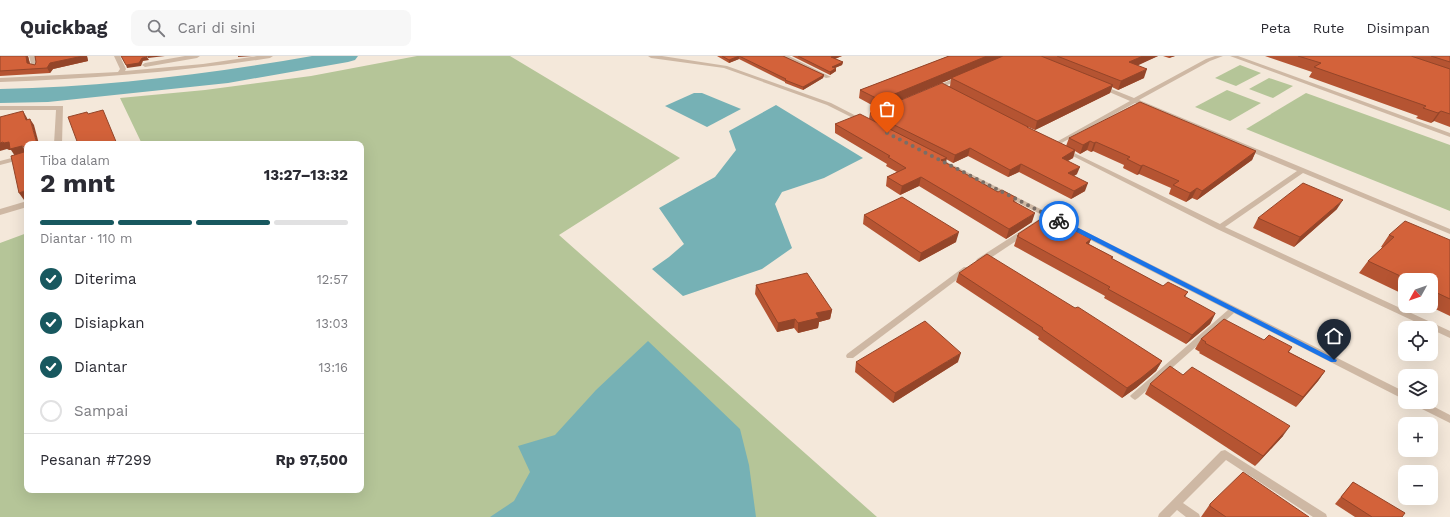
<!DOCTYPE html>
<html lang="id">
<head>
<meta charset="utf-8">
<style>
	:root { --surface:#fff; --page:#f7f7f7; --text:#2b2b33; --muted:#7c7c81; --line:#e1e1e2; --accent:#18585f }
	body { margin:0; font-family:"Work Sans",sans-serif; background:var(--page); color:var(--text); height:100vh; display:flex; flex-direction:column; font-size:15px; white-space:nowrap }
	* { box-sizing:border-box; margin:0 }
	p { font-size:13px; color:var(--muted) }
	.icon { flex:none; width:22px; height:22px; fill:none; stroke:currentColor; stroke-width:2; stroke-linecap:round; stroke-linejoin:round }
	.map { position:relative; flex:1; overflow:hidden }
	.sheet { position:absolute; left:24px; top:85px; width:340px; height:352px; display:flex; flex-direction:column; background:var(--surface); border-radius:8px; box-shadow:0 4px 16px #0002 }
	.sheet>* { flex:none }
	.needle { width:26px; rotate:230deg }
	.fabs { position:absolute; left:1398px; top:217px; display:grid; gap:8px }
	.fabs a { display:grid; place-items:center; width:40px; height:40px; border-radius:8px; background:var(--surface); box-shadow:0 4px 16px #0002; font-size:20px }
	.pin { position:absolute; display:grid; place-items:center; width:34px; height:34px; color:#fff; margin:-41px -17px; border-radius:50% 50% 50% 0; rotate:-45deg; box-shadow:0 0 4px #0007 }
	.pin .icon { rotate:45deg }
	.courier { position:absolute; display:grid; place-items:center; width:40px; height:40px; margin:-20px; border:3px solid #1a73e8; border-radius:50%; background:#fff; color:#222; box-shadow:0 1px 5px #0007 }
	.head em { font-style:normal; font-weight:700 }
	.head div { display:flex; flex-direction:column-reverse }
	.head { display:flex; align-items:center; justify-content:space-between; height:68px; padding:0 16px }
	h1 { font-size:26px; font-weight:700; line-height:30px }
	.bar { display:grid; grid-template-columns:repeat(4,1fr); gap:6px 4px; align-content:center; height:48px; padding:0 16px }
	.bar i { height:5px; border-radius:3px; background:var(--line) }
	.bar .active { background:var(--accent) }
	.bar p { grid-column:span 4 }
	.line { display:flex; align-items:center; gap:10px; padding:0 16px; border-top:1px solid var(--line) }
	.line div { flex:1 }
	ol { padding:0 16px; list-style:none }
	li { display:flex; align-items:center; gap:12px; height:44px }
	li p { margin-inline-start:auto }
	li .icon { padding:4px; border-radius:50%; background:var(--accent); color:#fff; stroke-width:4 }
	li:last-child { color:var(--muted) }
	li i { width:22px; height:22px; border:2px solid var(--line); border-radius:50% }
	header { display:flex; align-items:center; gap:24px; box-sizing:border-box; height:56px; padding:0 20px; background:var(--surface); border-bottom:1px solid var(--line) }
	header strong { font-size:19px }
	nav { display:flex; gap:22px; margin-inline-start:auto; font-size:14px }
	.search { width:280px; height:36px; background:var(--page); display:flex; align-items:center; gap:10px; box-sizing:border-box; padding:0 14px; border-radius:8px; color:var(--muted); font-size:15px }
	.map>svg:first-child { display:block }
	.green { fill:#b5c598 }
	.water { fill:#76b1b5 }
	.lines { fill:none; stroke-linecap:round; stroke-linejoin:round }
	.river { fill:#76b1b5; fill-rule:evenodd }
	.lane { fill:#ceb8a4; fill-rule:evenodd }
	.street { fill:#ceb8a4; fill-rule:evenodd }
	.wall { fill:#b55432 }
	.shaded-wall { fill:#944529 }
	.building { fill:#d3623a; stroke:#944529 }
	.route { fill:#1a73e8 }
	.done { stroke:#7a6e66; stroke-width:4; stroke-dasharray:0 7.2 }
</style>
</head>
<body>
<header>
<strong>Quickbag</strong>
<div class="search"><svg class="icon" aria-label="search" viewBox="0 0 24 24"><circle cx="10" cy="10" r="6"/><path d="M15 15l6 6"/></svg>Cari di sini</div>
<nav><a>Peta</a><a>Rute</a><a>Disimpan</a></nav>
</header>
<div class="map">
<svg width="1450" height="461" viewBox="0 0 1450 461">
	<rect width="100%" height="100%" fill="#f4e8da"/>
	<g class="green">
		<polygon points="417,0 510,0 680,102 559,179 877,461 0,461 0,187 27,177 27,434 361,434 361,88 142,88 120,42 205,34 311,20"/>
		<polygon points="1240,9 1261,17 1236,30 1215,22"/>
		<polygon points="1269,22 1293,30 1273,42 1249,33"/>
		<polygon points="1227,34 1261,47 1230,65 1195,51"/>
		<polygon points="1306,37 1450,89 1450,155 1246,73"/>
	</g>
	<g class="water">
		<polygon points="694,37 702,37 741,53 707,71 665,50"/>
		<polygon points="776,49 863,102 824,122 782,136 775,148 792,192 762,213 683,240 652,213 669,201 684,188 659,152 715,121 736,94 729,75"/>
		<polygon points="648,285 740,373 749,409 756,461 490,461 514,445 530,416 518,390 555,379 596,334"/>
	</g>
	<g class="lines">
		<path class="river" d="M312 0H358L355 4 348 6 228 27 48 46 0 47V33C105 31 209 18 312 0Z"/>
		<g class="lane">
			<polygon points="648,0 662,0 727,10 831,47 866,65 865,66 861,66 827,49 724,12 651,2"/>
			<polygon points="1215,0 1223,0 1210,5 1139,44 1450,173 1450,178 1303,117 1225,171 1450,275 1450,282 1217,173 1061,94 1062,93 1066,93 1220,168 1297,115 1135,47 1056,90 1054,91 1051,89 1130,45 1100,32 1100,30 1104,30 1134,42 1206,3"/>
			<polygon points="1230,0 1238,0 1450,77 1450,81"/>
			<polygon points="960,20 963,22 962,23 937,33 932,32"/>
			<polygon points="939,102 1405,336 1405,344 1234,257 1138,342 1135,344 1132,342 1130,340 1132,338 1228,254 1049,163 983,207 977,207 976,205 977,203 1044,160 937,105 937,103"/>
			<polygon points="964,211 967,211 971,213 853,302 847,302 846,300 847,298"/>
			<polygon points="1412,346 1425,346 1450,359 1450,367 1414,349"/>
			<polygon points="1225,394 1326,458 1327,461 1313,461 1226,404 1183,447 1199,458 1200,461 1186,461 1177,454 1170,461 1158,461 1159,458 1221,395"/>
		</g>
		<g class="street">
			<polygon points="29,0 35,0 38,12 37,13 32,12"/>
			<path d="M114 0H120L126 13 125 15 203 8 257 0H273L270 2C180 16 91 23 0 26V22L118 16 120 13Z"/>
			<polygon points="185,0 200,0 197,2 145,11 142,9 145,7"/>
			<polygon points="783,0 789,0 831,21 826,22 784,2"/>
			<polygon points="0,50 63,50 62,88 54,88 56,54 0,54"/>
			<polygon points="27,98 27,102 0,109 0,105"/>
			<polygon points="27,145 27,151 0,159 0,153"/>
		</g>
	</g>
	<g class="wall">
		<polygon points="0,0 28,0 30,8 35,9 36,6 35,0 87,0 88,5 53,13 50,17 0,20"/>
		<polygon points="717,0 783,0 824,19 823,22 803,34 785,27 785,26 739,3 729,7"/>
		<polygon points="792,0 842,0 835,3 843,6 842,9 835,12 836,15 830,19"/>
		<polygon points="949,0 1158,0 1137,9 1144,22 1118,34 1112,31 1110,37 1035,74 1028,71 1028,72 1066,90 1069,82 1256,95 1252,104 1197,144 1192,142 1186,146 1169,138 1171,132 1139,118 1137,119 1123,112 1124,109 1093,95 1091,96 1087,94 1080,98 1075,95 1073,102 1068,105 1077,118 1074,120 1085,135 1071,143 1019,116 1008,121 968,100 953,107 946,103 946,107 1016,146 1032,166 1006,183 919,130 900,139 886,130 887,121 897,116 886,110 887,108 835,77 835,68 869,63 870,57 950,30 951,23 879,53 859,42 860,34"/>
		<polygon points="1163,0 1175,0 1169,2"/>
		<polygon points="1265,0 1450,0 1450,71 1434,65 1431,67 1416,62 1418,60 1309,21 1312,16"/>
		<polygon points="1337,153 1294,191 1253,172 1258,162"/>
		<polygon points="864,159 956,186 919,206 863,168"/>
		<polygon points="1018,178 1069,178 1091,183 1089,188 1113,201 1112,203 1163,230 1188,236 1185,241 1215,258 1210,268 1186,288 1104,242 1105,240 1014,190"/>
		<polygon points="1389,179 1450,184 1450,260 1429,250 1431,250 1431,224 1405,224 1405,239 1359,217 1368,205 1383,192 1381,191"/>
		<polygon points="959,217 1075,252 1162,305 1156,315 1136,332 1122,342 1038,283 1039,281 956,226"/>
		<polygon points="756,229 832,254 830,263 819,266 818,272 798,277 794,272 777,276 755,238"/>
		<polygon points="1201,283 1264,284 1292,291 1289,296 1325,315 1318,325 1296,351 1199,297 1200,296 1195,293"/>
		<polygon points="856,306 958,306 893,347 855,316"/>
		<polygon points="1183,319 1283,380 1255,410 1145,338 1150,328"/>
		<polygon points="1353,426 1402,461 1355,461 1335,448"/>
		<polygon points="1210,448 1309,461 1201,461"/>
	</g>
	<g class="shaded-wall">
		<polygon points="26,0 28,0 31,12 27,7"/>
		<polygon points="83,0 87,0 88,5 53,13 50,17 47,12 50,7"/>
		<polygon points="147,0 165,0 148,2"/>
		<polygon points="238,0 253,0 238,1"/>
		<polygon points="739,0 739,3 729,7 729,4"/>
		<polygon points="834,0 842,0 831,4 831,1"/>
		<polygon points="987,0 1005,0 951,22 951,23 879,53 880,44"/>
		<polygon points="1143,0 1158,0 1126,15 1129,6"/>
		<polygon points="1170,0 1175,0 1169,2"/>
		<polygon points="147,1 149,4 143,5 141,10 127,12 126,9 142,2"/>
		<polygon points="843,6 842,9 832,13 832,11"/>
		<polygon points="836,12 836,15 830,19 830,16"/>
		<polygon points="1147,13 1144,22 1118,34 1121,25"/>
		<polygon points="824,19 823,22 803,34 803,31"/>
		<polygon points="1113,29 1110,37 1035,74 1037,65"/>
		<polygon points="23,55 27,62 30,70 26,64"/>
		<polygon points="1441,55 1434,65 1431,67 1438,57"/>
		<polygon points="30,63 34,69 39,88 37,88"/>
		<polygon points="1090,85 1087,94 1080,98 1083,89"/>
		<polygon points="3,86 9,86 22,90 27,97 15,100 11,94 9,94 7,93 0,95 0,87"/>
		<polygon points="1096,86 1093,95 1091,96 1094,87"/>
		<polygon points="970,92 968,100 953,107 955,99"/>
		<polygon points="1075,94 1073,102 1059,109 1062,102"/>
		<polygon points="1256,95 1252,104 1197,144 1202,135"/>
		<polygon points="947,102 945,111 941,104"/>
		<polygon points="1021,108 1019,116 1008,121 1010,114"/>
		<polygon points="1143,109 1139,118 1137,119 1141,110"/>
		<polygon points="1080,111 1077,118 1065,125 1068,117"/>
		<polygon points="921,121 919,130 900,139 902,130"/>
		<polygon points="1088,127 1085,135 1071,143 1074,135"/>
		<polygon points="1197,132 1192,142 1186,146 1190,137"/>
		<polygon points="27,134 27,143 24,144 19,137"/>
		<polygon points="1343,144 1337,153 1294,191 1300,181"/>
		<polygon points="1035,157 1032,166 1006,183 1009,173"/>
		<polygon points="959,176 956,186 919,206 921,197"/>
		<polygon points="1091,183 1087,192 1086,187"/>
		<polygon points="832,254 830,263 819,266 818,272 798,277 798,267 816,257"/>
		<polygon points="1215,258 1210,268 1186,288 1192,279"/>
		<polygon points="795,263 794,272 777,276 778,267"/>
		<polygon points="961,297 958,306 893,347 895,337"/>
		<polygon points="1162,305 1156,315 1136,332 1122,342 1127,332"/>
		<polygon points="1325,315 1318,325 1296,351 1303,341"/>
		<polygon points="1290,370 1283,380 1255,410 1263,400"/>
	</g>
	<g class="building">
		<polygon points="0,0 26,0 27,7 35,9 36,6 35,0 83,0 50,7 47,12 0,15"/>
		<polygon points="121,0 147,0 147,1 142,2 139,7 126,9"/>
		<polygon points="722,0 783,0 824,19 803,31 785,24 786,23 739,0 729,4"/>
		<polygon points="798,0 834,0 831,1 843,6 832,11 836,12 830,16"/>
		<polygon points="949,0 987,0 880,44 860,34"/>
		<polygon points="1003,0 1041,0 1113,29 1037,65 951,22"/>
		<polygon points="1057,0 1143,0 1129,6 1147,13 1121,25"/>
		<polygon points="1298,0 1411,0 1450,13 1450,58 1441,55 1438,57 1423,52 1426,50 1314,11 1321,7"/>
		<polygon points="1431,0 1450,0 1450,6"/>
		<polygon points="942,27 1028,71 1027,71 1075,94 1062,102 1080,111 1068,117 1088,127 1074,135 1021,108 1010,114 970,92 955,99 870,57"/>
		<polygon points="1140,46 1256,95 1202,135 1197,132 1190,137 1173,129 1179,125 1143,109 1141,110 1127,103 1130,101 1096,86 1094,87 1090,85 1083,89 1069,82"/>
		<polygon points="103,54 117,88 78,88 68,61 87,56 88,58"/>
		<polygon points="23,55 26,64 30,63 37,88 27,88 27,134 19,137 11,100 24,96 24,91 22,90 10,93 9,86 4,87 3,86 0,87 0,61"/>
		<polygon points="860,58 947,102 941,104 998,136 1002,134 1017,142 1013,145 1035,157 1009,173 921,121 902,130 887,121 906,112 888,101 890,100 835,68"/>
		<polygon points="1303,127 1343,144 1300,181 1258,162"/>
		<polygon points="902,141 959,176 921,197 864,159"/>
		<polygon points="1041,163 1069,178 1074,174 1091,183 1086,187 1113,201 1111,202 1163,230 1168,226 1188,236 1184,240 1215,257 1215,258 1192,279 1108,233 1110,231 1017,180 1019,179 1018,178"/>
		<polygon points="1405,165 1450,184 1450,243 1431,234 1431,224 1409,224 1368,205 1394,181 1389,179"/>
		<polygon points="987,198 1075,252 1078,251 1162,305 1141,322 1127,332 1042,273 1043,272 959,217"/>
		<polygon points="807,217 832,254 816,257 819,262 798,267 795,263 778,267 756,229"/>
		<polygon points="1224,263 1264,284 1269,279 1292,291 1288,296 1325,315 1303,341 1205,287 1206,286 1201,283"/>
		<polygon points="925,265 961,297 895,337 856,306"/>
		<polygon points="1170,310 1183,319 1192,311 1290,370 1263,400 1150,328"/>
		<polygon points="1243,416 1309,461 1226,461 1210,450 1210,448"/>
		<polygon points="1353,426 1405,457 1402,461 1372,461 1341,441"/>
	</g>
	<polygon class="route" points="1057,163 1061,163 1337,304 1336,306 1331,306 1057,166"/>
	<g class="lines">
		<polyline class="done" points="887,77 1059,165"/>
	</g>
</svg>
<div class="fabs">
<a><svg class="needle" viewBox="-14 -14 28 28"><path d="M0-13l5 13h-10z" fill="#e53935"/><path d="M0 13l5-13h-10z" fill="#7c7c81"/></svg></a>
<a><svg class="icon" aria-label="locate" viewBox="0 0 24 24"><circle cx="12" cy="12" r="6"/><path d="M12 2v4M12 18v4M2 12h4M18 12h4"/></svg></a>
<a><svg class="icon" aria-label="layers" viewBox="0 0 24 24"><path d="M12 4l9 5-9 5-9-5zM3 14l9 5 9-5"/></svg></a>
<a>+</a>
<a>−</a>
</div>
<div class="pin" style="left:887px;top:77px;background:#ea580c"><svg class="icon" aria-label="bag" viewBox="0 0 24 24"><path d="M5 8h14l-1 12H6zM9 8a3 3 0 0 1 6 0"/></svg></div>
<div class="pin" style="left:1334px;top:304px;background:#1f2937"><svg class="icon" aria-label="home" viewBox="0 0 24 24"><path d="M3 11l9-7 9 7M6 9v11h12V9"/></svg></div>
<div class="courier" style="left:1059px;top:165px"><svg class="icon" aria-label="bike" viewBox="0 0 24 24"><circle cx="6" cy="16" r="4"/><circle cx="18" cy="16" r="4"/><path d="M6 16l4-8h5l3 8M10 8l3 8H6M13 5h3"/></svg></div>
<section class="sheet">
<div class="head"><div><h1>2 mnt</h1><p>Tiba dalam</p></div><em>13:27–13:32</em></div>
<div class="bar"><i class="active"></i><i class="active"></i><i class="active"></i><i></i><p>Diantar · 110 m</p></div>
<ol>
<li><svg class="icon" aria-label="check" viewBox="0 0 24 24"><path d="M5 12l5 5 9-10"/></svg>Diterima<p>12:57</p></li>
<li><svg class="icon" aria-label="check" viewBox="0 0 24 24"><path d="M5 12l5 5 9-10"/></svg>Disiapkan<p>13:03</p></li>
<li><svg class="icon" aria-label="check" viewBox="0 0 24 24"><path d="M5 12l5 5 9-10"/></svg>Diantar<p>13:16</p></li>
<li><i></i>Sampai</li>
</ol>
<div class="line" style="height:52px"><div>Pesanan #7299</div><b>Rp 97,500</b></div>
</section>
</div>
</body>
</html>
